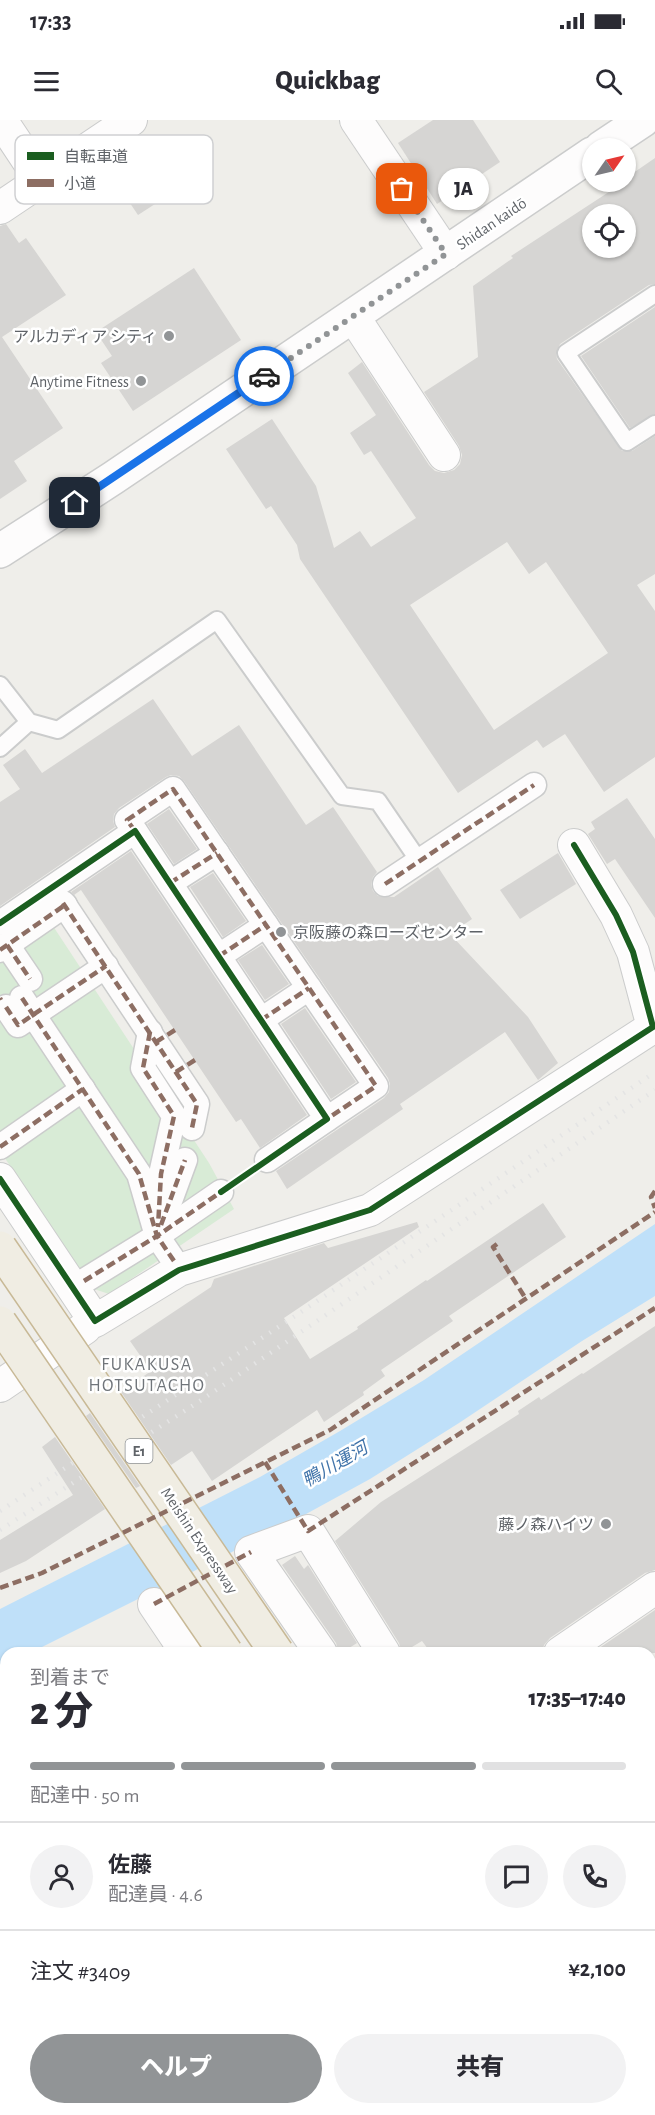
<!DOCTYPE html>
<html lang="ja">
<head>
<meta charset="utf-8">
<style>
	:root { --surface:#fff; --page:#f2f2f3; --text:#2b2b33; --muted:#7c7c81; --line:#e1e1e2; --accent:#919496 }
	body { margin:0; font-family:"Alegreya Sans","Noto Sans JP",sans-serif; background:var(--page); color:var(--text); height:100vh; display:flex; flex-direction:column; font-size:22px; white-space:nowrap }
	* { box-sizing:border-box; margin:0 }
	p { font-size:20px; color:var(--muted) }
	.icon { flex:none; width:33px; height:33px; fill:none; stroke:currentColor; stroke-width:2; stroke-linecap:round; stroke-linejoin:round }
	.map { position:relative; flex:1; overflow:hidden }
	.sheet { position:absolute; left:0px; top:1527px; width:656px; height:468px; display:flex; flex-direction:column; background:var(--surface); border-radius:18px 18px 0 0; box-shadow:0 2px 4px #0004 }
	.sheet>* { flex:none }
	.needle { width:39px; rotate:56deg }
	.buttons { position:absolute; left:582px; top:18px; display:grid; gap:12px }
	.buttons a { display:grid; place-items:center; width:54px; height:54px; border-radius:50%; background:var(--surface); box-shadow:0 2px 4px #0004; font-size:30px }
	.pin { position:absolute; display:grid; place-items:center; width:51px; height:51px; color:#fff; margin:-26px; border-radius:12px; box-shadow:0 3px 9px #0006 }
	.courier { position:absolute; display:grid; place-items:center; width:60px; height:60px; margin:-30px; border:4px solid #1a73e8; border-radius:50%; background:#fff; color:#222; box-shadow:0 2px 8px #0007 }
	.bubble { position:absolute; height:42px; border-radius:21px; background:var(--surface); box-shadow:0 2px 4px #0004; font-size:20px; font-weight:800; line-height:42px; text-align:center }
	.headline em { font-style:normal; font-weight:800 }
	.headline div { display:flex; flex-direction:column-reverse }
	.headline { display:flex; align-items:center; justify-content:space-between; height:102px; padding:0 30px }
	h1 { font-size:39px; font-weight:800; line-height:45px }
	.bar { display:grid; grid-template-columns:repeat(4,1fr); gap:9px 6px; align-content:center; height:72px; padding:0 30px }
	.bar i { height:8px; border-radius:4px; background:var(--line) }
	.bar .current { background:var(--accent) }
	.bar p { grid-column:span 4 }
	.line { display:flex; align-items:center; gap:15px; padding:0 30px; border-top:2px solid var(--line) }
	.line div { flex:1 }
	.round { display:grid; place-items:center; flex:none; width:63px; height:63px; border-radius:32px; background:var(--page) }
	.primary-button { display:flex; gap:12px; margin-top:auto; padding:12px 30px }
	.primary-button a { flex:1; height:69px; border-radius:36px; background:var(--accent); color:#fff; font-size:24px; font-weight:800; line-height:69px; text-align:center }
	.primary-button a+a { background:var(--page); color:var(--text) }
	.status { display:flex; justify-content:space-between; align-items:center; height:42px; padding:0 30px; background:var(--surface); direction:ltr }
	.status svg { height:16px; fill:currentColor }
	header { display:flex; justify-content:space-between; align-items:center; height:78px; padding:0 30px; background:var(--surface); font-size:27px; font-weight:800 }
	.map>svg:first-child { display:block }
	.education { fill:#e2e0da }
	.green { fill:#d8ebd6 }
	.water { fill:#bfe0f9 }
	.building { fill:#d6d5d3; fill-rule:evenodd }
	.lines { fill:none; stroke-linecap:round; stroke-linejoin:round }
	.service-casing { stroke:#cbcccc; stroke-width:20 }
	.pedestrian-casing { stroke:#cbcccc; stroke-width:27 }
	.minor-casing { stroke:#cbcccc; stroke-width:34 }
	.tertiary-casing { stroke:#cbcccc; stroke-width:36 }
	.motorway-casing { stroke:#c8b996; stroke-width:36 }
	.service { stroke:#fdfcfc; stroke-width:16 }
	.pedestrian { stroke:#fdfcfc; stroke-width:24 }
	.minor { stroke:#fdfcfc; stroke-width:32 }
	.tertiary { stroke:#fdfcfc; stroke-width:33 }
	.motorway { stroke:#f0ede3; stroke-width:33 }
	.rail { stroke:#e4e4e4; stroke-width:4.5; stroke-dasharray:1.5 8; stroke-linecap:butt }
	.motorway-bridge-casing { stroke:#c8b996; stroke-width:36; stroke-linecap:butt }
	.motorway-bridge { stroke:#f0ede3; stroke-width:33 }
	.quiet { stroke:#8d6e63; stroke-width:4.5; stroke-dasharray:9 4.5; stroke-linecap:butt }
	.cycleway-casing { stroke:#fff; stroke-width:10 }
	.cycleway { stroke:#1b5e20; stroke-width:6 }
	.done { stroke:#919496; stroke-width:6; stroke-dasharray:0 10.8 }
	.route { stroke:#1a73e8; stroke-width:8 }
	.poi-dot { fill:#919496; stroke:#fff; stroke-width:2 }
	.labels { text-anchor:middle; stroke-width:5; stroke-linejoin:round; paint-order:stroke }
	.shield { fill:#fff; stroke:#8f9295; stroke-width:1.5 }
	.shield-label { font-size:15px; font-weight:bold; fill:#5f6368 }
	.street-label { font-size:16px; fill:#5f6368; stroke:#fff }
	.poi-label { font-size:16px; fill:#5f6368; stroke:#fff; text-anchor:end }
	.neighbourhood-label { font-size:18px; letter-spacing:1.5px; fill:#70757a; stroke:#fff }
	.water-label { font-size:18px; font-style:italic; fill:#4174aa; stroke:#fff }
	.key { fill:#fff; stroke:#cfd0d2; stroke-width:1.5 }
	.key-label { font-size:16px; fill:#5f6368 }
</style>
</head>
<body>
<div class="status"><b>17:33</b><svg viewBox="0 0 49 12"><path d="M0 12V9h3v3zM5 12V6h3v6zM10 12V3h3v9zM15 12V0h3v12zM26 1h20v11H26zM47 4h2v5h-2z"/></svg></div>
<header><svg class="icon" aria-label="menu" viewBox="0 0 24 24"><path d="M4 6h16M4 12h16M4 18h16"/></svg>Quickbag<svg class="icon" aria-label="search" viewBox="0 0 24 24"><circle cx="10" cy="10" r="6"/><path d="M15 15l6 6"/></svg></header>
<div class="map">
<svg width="655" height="1995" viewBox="0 0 655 1995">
	<rect width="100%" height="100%" fill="#efeeea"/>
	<g class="education">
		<polygon points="655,1715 655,1995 654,1995 650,1989 650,1718"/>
		<polygon points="208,1989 475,1989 479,1995 211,1995"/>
	</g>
	<g class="green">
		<polygon points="49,800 209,1043 234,1089 109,1174 94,1169 0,1031 0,832"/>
		<polygon points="655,1876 655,1985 650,1977 650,1879"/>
	</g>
	<polygon class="water" points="655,1104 655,1176 582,1221 459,1303 370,1359 286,1405 30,1533 6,1533 6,1545 0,1548 0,1489 260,1357 340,1311 424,1260"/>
	<g class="building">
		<polygon points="433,0 473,0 500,42 437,84 398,23"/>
		<polygon points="138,29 169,75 138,95 107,49"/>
		<path d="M655 38V164L649 165 560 224 556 233 557 239 622 331H632L655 316V454L637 465 655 491V637L604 672 565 614 543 628 537 620 458 673 300 439 297 425 271 386 266 389 226 329 272 299 316 366 334 428 360 411 371 427 416 398 371 331 364 335 350 313 376 295 348 253 362 242 429 345 435 351 444 353 454 350 460 344 462 335 459 326 424 272 478 237 473 166 513 138 511 136 618 66 616 64 626 62V58ZM592 94H626V128H592ZM507 422 529 454 546 442 608 533 494 610 410 485Z"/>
		<polygon points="6,104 19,123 26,118 66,175 2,217 63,308 14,341 27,361 0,379 0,106"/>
		<polygon points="194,148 241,220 133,291 101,243 112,236 96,212"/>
		<polygon points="655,187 655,294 630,308 581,236"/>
		<polygon points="153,579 192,636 239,605 306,705 333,687 377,752 373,757 371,764 373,771 378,776 394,777 438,747 472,799 450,814 528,897 558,943 538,960 505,912 400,984 403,989 287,1069 276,1051 384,978 389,972 390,964 388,958 184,661 179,656 171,655 166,657 119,688 114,694 113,701 115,707 0,786 0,682 20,669 3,645 25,629 42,653"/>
		<polygon points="627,678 655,719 655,798 615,739 607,744 588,714 595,709 591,702"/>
		<polygon points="169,689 197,729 174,744 147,704"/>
		<polygon points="131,731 307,995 260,1028 241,999 236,1002 81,770 74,775 71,772"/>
		<polygon points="558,733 576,764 520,799 500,770"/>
		<polygon points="213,753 246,801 223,817 190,767"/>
		<polygon points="262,825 289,864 265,880 238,840"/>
		<polygon points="305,888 356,962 331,979 281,904"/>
		<polygon points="543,1083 566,1117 449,1196 453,1201 381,1250 385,1256 363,1272 364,1275 324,1302 317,1290 212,1361 192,1331 171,1345 121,1272 151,1251 130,1221 211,1167 214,1159 324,1123 328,1128 417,1102 419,1107 284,1198 310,1239 358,1209 357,1207 426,1160 427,1161"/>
		<polygon points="655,1206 655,1450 645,1453 550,1518 544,1525 542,1533 431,1533 422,1521 402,1533 399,1523 335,1421 381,1382 519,1294 518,1291 539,1277 541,1280 582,1253 583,1254"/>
		<polygon points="90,1293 140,1366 136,1368 86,1296"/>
		<polygon points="55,1317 105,1389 26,1441 0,1453 0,1420 73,1375 42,1327"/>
		<polygon points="295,1436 304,1449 308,1445 357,1523 341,1533 339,1533 336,1523 282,1445"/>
		<polygon points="655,1490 655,1533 592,1533"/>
	</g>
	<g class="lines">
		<defs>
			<g id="service">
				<polyline points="655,174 566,233 627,322 655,304"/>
				<polyline points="0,565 29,602 58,610 217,500 342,676 378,681 419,741"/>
				<polyline points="0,628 29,602"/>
			</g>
			<g id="pedestrian">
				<polyline points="135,711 127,700 173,669 376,966 327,999"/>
				<polyline points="170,763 217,733"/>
				<polyline points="385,764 534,665"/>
				<polyline points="63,783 197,984 192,1008"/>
				<polyline points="0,803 135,711 327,999 267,1040"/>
				<polyline points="7,825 30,859"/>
				<polyline points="0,830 65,785"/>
				<polyline points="219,836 266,805"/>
				<polyline points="22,878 139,1054 157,1116 174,1141"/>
				<polyline points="6,887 18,905 106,846"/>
				<polyline points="261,900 309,868"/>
				<polyline points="150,912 143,948 174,996 161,1054 158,1099"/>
				<polyline points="0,1027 83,969"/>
				<polyline points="166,1092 185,1040"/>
				<polyline points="84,1161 157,1116 221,1072"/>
			</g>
			<g id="minor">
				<polyline points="1,0 41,60"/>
				<polyline points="356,0 446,134"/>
				<polyline points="0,88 131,0"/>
				<polyline points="353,196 444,335"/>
				<polyline points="0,1059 95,1201 179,1150 370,1090 653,907 633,832 616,795 574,725"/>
				<polyline points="0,1266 85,1208"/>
				<polyline points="154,1484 187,1533"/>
				<polyline points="321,1533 251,1432 308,1411 384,1533"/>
				<polyline points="560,1533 655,1468"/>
				<polyline points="650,1710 655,1706"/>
				<polyline points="0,1713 6,1723"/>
				<polyline points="0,1922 6,1918"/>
				<polyline points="498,1989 502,1995"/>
				<polyline points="634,1989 638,1995"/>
			</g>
			<g id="tertiary">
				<polyline points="601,28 643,0"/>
				<polyline points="0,431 113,358 592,34"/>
			</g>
			<g id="motorway">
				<polyline points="537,1989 541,1995"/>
				<polyline points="589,1989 593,1995"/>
			</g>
		</defs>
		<use href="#service" class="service-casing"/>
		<use href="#pedestrian" class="pedestrian-casing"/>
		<use href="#minor" class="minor-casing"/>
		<use href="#tertiary" class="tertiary-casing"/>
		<use href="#motorway" class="motorway-casing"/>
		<use href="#service" class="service"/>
		<use href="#pedestrian" class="pedestrian"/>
		<use href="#minor" class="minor"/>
		<use href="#tertiary" class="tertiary"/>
		<use href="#motorway" class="motorway"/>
		<g class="rail">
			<polyline points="0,1391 298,1194 655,952"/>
			<polyline points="0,1410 203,1279 655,970"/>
		</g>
		<defs>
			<g id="motorway-bridge">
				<polyline points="0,1128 277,1533"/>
				<polyline points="0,1203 226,1533"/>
			</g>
		</defs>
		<use href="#motorway-bridge" class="motorway-bridge-casing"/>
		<use href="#motorway-bridge" class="motorway-bridge"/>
		<g class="quiet">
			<polyline points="135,711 127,700 173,669 376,966 327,999"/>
			<polyline points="170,763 217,733"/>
			<polyline points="385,764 534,665"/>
			<polyline points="63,783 197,984 192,1008"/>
			<polyline points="7,825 30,859"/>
			<polyline points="0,830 65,785"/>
			<polyline points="219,836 266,805"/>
			<polyline points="0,878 1,880"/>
			<polyline points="22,878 139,1054 157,1116 174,1141"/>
			<polyline points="6,887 18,905 106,846"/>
			<polyline points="261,900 309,868"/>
			<polyline points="150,912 143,948 174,996 161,1054 158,1107"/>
			<polyline points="156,922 175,910"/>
			<polyline points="176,952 195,940"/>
			<polyline points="0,1027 83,969"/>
			<polyline points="655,1071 651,1077 655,1088"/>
			<polyline points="161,1105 185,1040"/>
			<polyline points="497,1124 493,1127 526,1179"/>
			<polyline points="84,1161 157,1116 221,1072"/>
			<polyline points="265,1342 308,1411 655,1188"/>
			<polyline points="0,1468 42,1453 330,1310 655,1092"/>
			<polyline points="154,1484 251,1432"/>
		</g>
		<defs>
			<g id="cycleway">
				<polyline points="0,803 135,711 327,999 221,1072"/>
				<polyline points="0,1059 95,1201 179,1150 370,1090 653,907 633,832 616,795 574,725"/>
			</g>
		</defs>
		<use href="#cycleway" class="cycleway-casing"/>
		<use href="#cycleway" class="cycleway"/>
	</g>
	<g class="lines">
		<polyline class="done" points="264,256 446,134 402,69"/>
		<polyline class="route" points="75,383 264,256"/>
	</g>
	<g class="poi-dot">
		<circle cx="169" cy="216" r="6"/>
		<circle cx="141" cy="261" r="6"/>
		<circle cx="281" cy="812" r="6"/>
		<circle cx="606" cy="1404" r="6"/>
	</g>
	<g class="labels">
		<rect class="shield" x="125.5" y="1319" width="27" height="24" rx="4.5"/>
		<g class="shield-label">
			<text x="139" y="1336">E1</text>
		</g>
		<g class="street-label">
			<text transform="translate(491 103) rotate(-34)" y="6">Shidan kaidō</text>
			<text transform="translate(200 1420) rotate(56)" y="6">Meishin Expressway</text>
		</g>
		<g class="poi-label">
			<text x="157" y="222">アルカディア シティ</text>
			<text x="129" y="267">Anytime Fitness</text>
			<text x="293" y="818" text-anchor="start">京阪藤の森ローズセンター</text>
			<text x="594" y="1410">藤ノ森ハイツ</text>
		</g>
		<g class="neighbourhood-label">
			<text x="147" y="1250">FUKAKUSA<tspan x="147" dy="21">HOTSUTACHO</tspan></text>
		</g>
		<g class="water-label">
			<text transform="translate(335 1344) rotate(-30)" y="6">鴨川運河</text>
		</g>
	</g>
	<rect x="15" y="15" width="198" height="69" rx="9" class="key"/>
	<rect x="27" y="32" width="27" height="8" fill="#1b5e20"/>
	<rect x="27" y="59" width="27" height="8" fill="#8d6e63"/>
	<g class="key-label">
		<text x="64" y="42">自転車道</text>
		<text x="64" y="69">小道</text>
	</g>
</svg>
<div class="buttons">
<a><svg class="needle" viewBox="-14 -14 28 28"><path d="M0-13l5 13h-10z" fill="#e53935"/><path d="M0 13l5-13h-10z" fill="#7c7c81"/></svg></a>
<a><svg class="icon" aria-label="locate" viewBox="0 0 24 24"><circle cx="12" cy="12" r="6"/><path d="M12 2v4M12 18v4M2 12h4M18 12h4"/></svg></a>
</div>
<div class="pin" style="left:402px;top:69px;background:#ea580c"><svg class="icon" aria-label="bag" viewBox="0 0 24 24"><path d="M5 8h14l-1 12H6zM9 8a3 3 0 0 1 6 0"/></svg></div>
<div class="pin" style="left:75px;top:383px;background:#1f2937"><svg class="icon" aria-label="home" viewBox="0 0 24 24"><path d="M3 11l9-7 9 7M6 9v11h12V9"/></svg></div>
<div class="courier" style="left:264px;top:256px"><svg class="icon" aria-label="car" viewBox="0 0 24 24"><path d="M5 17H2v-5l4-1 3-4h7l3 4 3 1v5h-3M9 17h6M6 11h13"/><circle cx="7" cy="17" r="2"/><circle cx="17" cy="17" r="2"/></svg></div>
<div class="bubble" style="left:438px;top:48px;width:51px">JA</div>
<section class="sheet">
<div class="headline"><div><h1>2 分</h1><p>到着まで</p></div><em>17:35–17:40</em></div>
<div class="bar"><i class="current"></i><i class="current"></i><i class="current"></i><i></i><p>配達中 · 50 m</p></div>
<div class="line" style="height:108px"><a class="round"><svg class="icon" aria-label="person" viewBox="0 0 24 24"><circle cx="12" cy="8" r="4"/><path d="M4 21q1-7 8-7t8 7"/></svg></a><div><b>佐藤</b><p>配達員 · 4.6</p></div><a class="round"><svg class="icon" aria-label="chat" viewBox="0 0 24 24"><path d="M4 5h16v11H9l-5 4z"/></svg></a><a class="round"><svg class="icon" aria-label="phone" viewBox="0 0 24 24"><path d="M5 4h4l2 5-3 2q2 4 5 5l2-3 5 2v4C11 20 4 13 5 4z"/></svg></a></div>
<div class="line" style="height:78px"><div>注文 #3409</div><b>¥2,100</b></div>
<div class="primary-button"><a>ヘルプ</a><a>共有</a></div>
</section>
</div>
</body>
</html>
